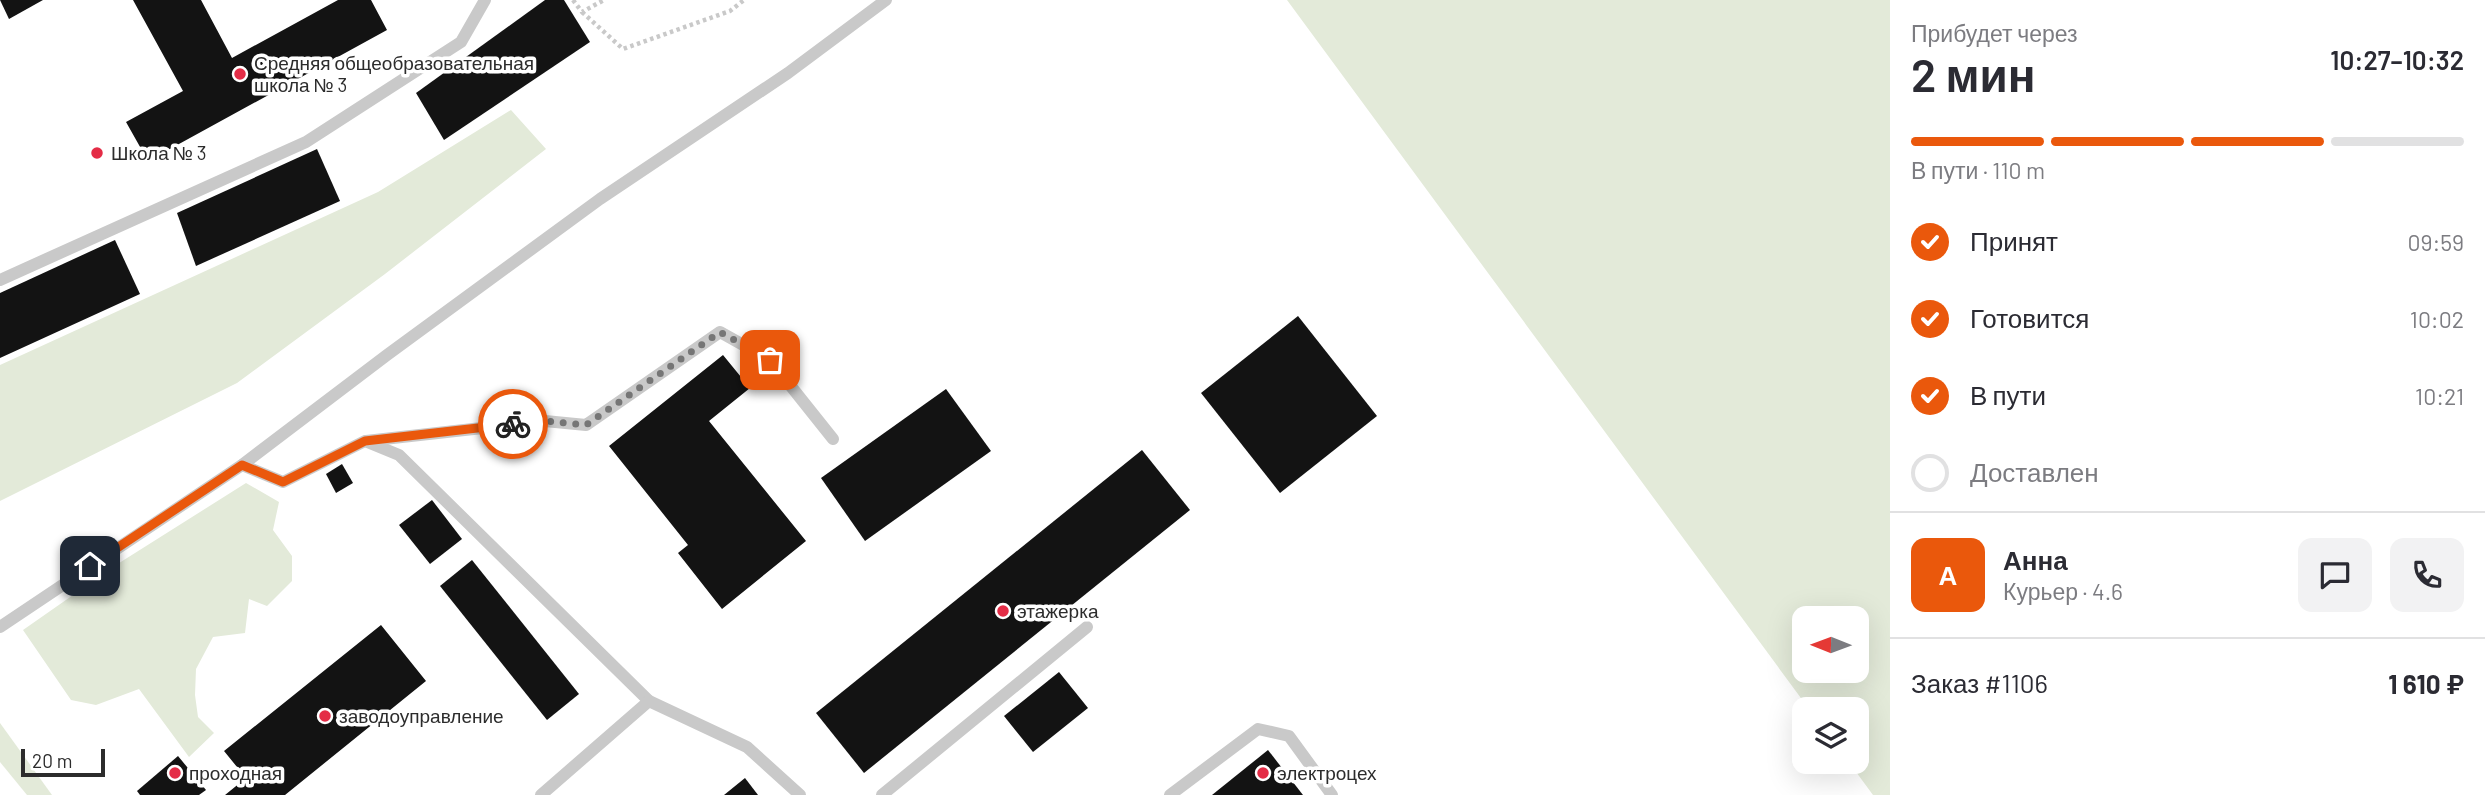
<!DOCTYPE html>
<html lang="ru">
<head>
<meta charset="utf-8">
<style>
	:root { --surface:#fff; --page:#f2f2f3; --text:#2b2b33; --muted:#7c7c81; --line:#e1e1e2; --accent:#ea580c }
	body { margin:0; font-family:Barlow,sans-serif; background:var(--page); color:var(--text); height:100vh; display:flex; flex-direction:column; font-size:26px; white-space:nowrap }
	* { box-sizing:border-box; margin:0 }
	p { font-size:23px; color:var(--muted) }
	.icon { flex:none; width:38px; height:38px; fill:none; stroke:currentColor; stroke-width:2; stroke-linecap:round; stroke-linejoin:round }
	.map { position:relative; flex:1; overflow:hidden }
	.side { display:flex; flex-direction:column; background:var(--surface); width:595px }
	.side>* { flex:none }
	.needle { width:46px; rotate:271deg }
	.buttons { position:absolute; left:1792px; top:606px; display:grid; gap:14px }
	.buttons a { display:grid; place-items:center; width:77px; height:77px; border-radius:14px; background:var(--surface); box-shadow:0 7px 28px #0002; font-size:35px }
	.scale { position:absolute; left:21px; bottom:18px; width:84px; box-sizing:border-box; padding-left:7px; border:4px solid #2c2c2c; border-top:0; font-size:19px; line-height:24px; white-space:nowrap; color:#2c2c2c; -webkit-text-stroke:5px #fff; paint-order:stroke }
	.pin { position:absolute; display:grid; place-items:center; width:60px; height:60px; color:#fff; margin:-30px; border-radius:14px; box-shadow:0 4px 10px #0006 }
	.courier { position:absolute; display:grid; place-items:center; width:70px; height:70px; margin:-35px; border:5px solid #ea580c; border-radius:50%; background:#fff; color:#222; box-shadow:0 2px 9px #0007 }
	.overview em { font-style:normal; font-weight:600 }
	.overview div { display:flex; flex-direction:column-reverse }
	.overview { display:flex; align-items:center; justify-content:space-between; height:119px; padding:0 21px }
	h1 { font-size:46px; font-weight:600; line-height:52px }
	.bar { display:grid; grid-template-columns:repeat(4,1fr); gap:10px 7px; align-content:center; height:84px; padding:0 21px }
	.bar i { height:9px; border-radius:5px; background:var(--line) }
	.bar .active { background:var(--accent) }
	.bar p { grid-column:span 4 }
	.line { display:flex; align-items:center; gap:18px; padding:0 21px; border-top:2px solid var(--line) }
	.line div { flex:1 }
	.round { display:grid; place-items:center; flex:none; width:74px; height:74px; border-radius:14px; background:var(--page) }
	ol { padding:0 21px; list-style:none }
	li { display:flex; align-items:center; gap:21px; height:77px }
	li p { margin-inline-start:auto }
	li .icon { padding:7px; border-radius:50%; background:var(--accent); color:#fff; stroke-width:4 }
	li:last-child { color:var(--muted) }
	li i { width:38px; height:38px; border:4px solid var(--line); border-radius:50% }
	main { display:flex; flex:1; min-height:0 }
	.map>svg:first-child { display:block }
	.green { fill:#e3ead9; fill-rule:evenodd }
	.building { fill:#131313 }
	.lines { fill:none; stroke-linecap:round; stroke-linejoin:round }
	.path { stroke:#c9c9c9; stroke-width:4.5; stroke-dasharray:3.5 3.5; stroke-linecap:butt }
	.service { stroke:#c9c9c9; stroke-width:12 }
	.done { stroke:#767676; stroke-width:7; stroke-dasharray:0 12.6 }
	.route { stroke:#ea580c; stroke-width:9 }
	.poi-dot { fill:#e42c46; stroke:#fff; stroke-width:2.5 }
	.labels { text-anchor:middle; stroke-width:7; stroke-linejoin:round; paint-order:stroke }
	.poi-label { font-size:19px; fill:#2c2c2c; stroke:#fff; text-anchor:start }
</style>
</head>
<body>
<main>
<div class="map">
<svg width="1890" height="795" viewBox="0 0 1890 795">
	<rect width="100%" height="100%" fill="#fff"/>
	<g class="green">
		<path d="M1287 0H1890V795H1873L1848 761H1857V709H1809ZM1804 618H1857V670H1804Z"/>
		<polygon points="511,110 546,149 385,274 237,383 0,501 0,365 378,192"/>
		<polygon points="246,483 279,502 273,530 292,556 292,581 267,606 249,599 245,633 213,637 196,669 195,695 198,717 214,733 189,757 139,689 96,705 71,700 23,630 116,565"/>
		<polygon points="0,723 52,795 27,795 0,762"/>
	</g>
	<g class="building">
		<polygon points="0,0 43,0 9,19"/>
		<polygon points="133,0 201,0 232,58 338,0 371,0 387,30 148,161 126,122 183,91"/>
		<polygon points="545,0 564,0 590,42 444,140 416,93"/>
		<polygon points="317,149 340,201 196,266 177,213"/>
		<polygon points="115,240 140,294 0,358 0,293"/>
		<polygon points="1298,316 1377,416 1280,493 1201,393"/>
		<polygon points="723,355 750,388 709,421 806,541 722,609 678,553 688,545 609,446"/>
		<polygon points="946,389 991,451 865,541 821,478"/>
		<polygon points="1142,450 1190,510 864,773 816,713"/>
		<polygon points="342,464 353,483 336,493 326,474"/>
		<polygon points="432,500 462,539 430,564 399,525"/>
		<polygon points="472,560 579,694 547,720 440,586"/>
		<polygon points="381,625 426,681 285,795 225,795 246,778 224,751"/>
		<polygon points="1059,672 1088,708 1033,752 1004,716"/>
		<polygon points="1268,750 1303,795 1212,795"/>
		<polygon points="178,756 206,790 199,795 140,795 137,791"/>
		<polygon points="745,778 758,795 724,795"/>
	</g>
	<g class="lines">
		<g class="path">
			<polyline points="573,0 582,12 604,0"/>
			<polyline points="582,12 623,49 730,11 744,0"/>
		</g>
		<g class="service">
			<polyline points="0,280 306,142 461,42 485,0"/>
			<polyline points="366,441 545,421 586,425 720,332 770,360 833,439"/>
			<polyline points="242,465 387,355 600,199 788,73 886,0"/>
			<polyline points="0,627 242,465 283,482 365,441 399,455 649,701"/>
			<polyline points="541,795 649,701 747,747 800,795"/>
			<polyline points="882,795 1087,627"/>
			<polyline points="1170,795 1258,729 1289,736 1332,795"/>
		</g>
	</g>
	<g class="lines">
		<polyline class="done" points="513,424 545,421 586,425 720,332 770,360"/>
		<polyline class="route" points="90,566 242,465 283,482 365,441 513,424"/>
	</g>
	<g class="poi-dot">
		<circle cx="240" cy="74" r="7"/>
		<circle cx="97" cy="153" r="7"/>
		<circle cx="1003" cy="611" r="7"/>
		<circle cx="325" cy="716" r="7"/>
		<circle cx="175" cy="773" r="7"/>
		<circle cx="1263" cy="773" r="7"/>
	</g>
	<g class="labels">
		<g class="poi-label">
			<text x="254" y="70">Средняя общеобразовательная<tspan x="254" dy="22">школа № 3</tspan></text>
			<text x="111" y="160">Школа № 3</text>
			<text x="1017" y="618">этажерка</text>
			<text x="339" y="723">заводоуправление</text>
			<text x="189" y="780">проходная</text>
			<text x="1277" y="780">электроцех</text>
		</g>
	</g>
</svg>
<div class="buttons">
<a><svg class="needle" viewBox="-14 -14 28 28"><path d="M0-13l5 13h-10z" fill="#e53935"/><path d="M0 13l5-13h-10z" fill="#7c7c81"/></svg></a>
<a><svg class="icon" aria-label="layers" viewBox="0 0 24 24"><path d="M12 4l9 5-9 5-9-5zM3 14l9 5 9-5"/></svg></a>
</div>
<div class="scale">20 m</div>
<div class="pin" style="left:770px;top:360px;background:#ea580c"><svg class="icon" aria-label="bag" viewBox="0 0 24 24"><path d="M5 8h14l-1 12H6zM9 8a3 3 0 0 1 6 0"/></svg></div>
<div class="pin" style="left:90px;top:566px;background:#1f2937"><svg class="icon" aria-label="home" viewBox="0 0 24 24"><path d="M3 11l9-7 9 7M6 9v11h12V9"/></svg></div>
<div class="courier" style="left:513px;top:424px"><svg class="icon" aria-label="bike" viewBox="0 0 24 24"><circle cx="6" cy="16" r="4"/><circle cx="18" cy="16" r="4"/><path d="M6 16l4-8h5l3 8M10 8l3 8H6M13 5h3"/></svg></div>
</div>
<section class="side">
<div class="overview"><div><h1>2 мин</h1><p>Прибудет через</p></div><em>10:27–10:32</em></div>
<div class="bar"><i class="active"></i><i class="active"></i><i class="active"></i><i></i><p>В пути · 110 m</p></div>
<ol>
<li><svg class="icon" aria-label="check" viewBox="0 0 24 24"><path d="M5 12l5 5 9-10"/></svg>Принят<p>09:59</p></li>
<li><svg class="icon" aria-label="check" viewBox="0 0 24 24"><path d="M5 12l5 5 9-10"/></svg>Готовится<p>10:02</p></li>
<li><svg class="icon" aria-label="check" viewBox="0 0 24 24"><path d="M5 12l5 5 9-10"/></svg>В пути<p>10:21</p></li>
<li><i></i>Доставлен</li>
</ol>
<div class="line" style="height:126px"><b class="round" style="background:var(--accent);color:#fff">А</b><div><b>Анна</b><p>Курьер · 4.6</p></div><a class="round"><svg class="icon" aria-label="chat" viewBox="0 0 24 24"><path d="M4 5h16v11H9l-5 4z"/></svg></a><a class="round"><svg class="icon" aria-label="phone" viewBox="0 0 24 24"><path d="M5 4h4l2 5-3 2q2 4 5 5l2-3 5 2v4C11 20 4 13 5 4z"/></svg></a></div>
<div class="line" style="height:91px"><div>Заказ #1106</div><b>1 610 ₽</b></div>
</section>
</main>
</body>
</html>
